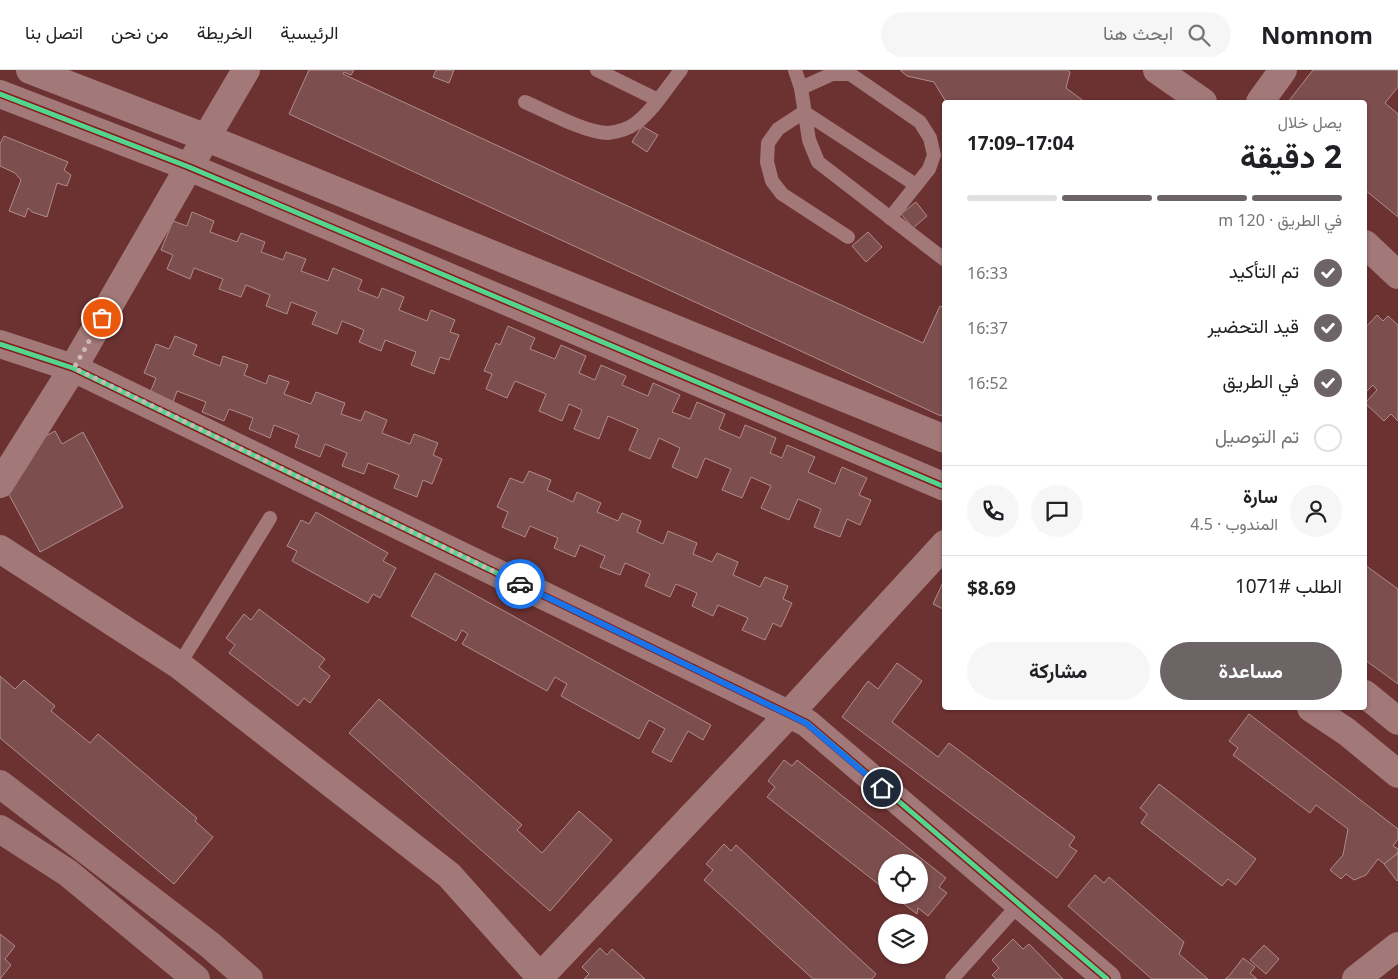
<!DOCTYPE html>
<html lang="ar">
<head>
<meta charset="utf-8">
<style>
	:root { --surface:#fff; --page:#f6f6f6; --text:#202124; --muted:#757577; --line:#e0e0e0; --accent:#6d6466 }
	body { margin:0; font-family:"Noto Sans",Vazirmatn,sans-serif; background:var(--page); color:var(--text); direction:rtl; height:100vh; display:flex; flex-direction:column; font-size:19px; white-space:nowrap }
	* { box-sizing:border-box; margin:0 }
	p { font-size:16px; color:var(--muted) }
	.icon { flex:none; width:28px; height:28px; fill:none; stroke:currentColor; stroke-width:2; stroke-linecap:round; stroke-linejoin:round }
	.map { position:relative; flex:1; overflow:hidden; direction:ltr }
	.details { position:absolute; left:942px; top:30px; width:425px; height:610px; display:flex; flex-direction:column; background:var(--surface); border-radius:5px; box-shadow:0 1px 4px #0004; direction:rtl }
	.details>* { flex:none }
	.buttons { position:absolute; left:878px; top:784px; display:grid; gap:10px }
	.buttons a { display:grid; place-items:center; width:50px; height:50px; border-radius:50%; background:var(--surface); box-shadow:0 1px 4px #0004; font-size:25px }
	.pin { position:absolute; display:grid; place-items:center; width:42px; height:42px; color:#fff; margin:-21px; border:2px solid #fff; border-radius:50%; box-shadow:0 1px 5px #0007 }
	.courier { position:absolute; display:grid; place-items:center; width:50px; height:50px; margin:-25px; border:4px solid #1a73e8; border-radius:50%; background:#fff; color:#222; box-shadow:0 1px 6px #0007 }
	.overview em { font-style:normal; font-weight:700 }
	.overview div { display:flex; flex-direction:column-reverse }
	.overview { display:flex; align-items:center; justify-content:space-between; height:85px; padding:0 25px }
	h1 { font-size:32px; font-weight:700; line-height:38px }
	.bar { display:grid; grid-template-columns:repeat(4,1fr); gap:8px 5px; align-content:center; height:60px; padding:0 25px }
	.bar i { height:6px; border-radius:4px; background:var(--line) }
	.bar .current { background:var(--accent) }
	.bar p { grid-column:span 4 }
	.line { display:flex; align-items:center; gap:12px; padding:0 25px; border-top:1px solid var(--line) }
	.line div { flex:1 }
	.round { display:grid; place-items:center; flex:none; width:52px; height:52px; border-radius:26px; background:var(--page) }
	ol { padding:0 25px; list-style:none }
	li { display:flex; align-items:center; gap:15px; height:55px }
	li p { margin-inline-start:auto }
	li .icon { padding:5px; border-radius:50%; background:var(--accent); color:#fff; stroke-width:4 }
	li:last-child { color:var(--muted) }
	li i { width:28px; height:28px; border:2px solid var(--line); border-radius:50% }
	.primary-button { display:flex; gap:10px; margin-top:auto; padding:10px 25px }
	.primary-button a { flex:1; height:58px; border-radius:30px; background:var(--accent); color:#fff; font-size:20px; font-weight:700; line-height:58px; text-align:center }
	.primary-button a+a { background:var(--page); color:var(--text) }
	header { display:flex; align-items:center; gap:30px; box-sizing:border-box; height:70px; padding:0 25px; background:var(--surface); border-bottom:1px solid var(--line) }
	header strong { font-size:24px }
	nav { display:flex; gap:28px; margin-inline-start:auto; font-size:18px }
	.search { width:350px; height:45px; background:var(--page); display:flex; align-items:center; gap:12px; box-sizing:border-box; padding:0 18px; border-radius:28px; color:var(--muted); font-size:19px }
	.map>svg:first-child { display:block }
	.building { fill:#7c4e4e; stroke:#b08c8c }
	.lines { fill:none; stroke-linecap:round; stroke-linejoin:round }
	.service { stroke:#a27878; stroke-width:14 }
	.minor { stroke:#a27878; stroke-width:28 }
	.tertiary { stroke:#a27878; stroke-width:28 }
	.secondary { stroke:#9e7373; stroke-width:28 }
	.cycleway-casing { stroke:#841a19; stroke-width:8 }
	.cycleway { stroke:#53d58f; stroke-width:5 }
	.done { stroke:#ccb7b7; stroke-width:5; stroke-dasharray:0 9 }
	.route { stroke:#1a73e8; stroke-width:6 }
</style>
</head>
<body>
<header>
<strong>Nomnom</strong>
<div class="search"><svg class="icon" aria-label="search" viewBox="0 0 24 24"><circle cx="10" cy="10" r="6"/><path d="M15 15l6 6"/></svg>ابحث هنا</div>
<nav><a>الرئيسية</a><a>الخريطة</a><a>من نحن</a><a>اتصل بنا</a></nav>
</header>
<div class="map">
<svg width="1398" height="909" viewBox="0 0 1398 909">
	<rect width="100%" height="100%" fill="#6c3232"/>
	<g class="building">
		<polygon points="309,0 354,0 351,5 344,2 343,4 923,273 940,236 945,238 945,338 941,346 289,44"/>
		<polygon points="436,0 454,0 449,13 433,7"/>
		<polygon points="900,0 1067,0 1070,2 1066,18 1085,32 946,32 934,12 907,6"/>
		<polygon points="1313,0 1398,0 1398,17 1385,33 1398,44 1398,147 1365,120 1365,32 1288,32"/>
		<polygon points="642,56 658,65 647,82 632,72"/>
		<polygon points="4,66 68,92 64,100 71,105 67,116 57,113 47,147 32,142 28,138 25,147 9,141 21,110 15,103 0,96 0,74"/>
		<polygon points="916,132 927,146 913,158 901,144"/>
		<polygon points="192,142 214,151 210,162 237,172 241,163 265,172 261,182 283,190 286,182 306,189 301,201 328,211 333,198 362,210 358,220 378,228 382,218 404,227 399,240 427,251 431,240 455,250 450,262 459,265 449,290 440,287 434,304 411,295 416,282 385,270 381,281 359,272 364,260 342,251 337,264 312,254 317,242 291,232 287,244 266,236 270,225 246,215 241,227 219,219 223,209 194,198 190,209 167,199 173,185 161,180 173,151 187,156"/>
		<polygon points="868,162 882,177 866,192 852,176"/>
		<polygon points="1377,245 1383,251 1388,246 1398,255 1398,351 1391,344 1384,351 1365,333 1377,320 1373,315 1365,323 1365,258"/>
		<polygon points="508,256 535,268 530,279 555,289 561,275 586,286 579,303 595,310 601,295 626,306 622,315 648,326 653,313 680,325 672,342 690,349 697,332 725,344 719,359 740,368 745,355 776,368 770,383 782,388 787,375 815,387 808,402 835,414 842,397 867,408 859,425 871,430 860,455 847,449 840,467 814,457 821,439 798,429 789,450 761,438 771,416 751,407 742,428 722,420 731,399 705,388 697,408 672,397 680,378 659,368 650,389 629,380 638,359 608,346 599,369 574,359 582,340 569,334 562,351 539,341 546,324 515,311 507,328 486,319 492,304 484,301 496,273 500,275"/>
		<polygon points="175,266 197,275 193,285 220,296 223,286 248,295 244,305 266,314 269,305 289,312 284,324 311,334 316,322 345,333 341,344 361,351 365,341 387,350 382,363 410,374 414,364 438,373 433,385 442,389 432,414 423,410 417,427 394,418 399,405 368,393 364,404 342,396 347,383 325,374 320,387 295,377 299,365 274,355 270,368 249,359 253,348 229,339 224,351 202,342 206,332 177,321 173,332 150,323 156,308 144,303 156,274 169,279"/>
		<polygon points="55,361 62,374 83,362 123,437 40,482 1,410 13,384"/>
		<polygon points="529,401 551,410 547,420 573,432 577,422 601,433 597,442 618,451 622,443 641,451 637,462 663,474 668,461 697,473 693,484 712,492 717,483 738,492 733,505 760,517 765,507 788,516 783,529 792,533 781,557 773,553 765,570 742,560 748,548 718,535 713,546 692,536 697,523 676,514 670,527 645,516 650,504 625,493 620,505 600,497 605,486 580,475 575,487 554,478 558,468 530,456 525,467 502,457 508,442 497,437 510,408 523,413"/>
		<polygon points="316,442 388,483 383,491 396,498 380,528 373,524 368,533 292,491 297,481 287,476 301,450 309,454"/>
		<polygon points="1365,495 1398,519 1398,614 1365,590"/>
		<polygon points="435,503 711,655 703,670 688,661 671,692 652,682 665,659 649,650 639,669 561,626 567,614 555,607 547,621 462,574 468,564 462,560 456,571 411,546"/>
		<polygon points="945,508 945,540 933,534"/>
		<polygon points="259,539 325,589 319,597 330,606 310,633 304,628 298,636 229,583 235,575 226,568 244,544 251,550"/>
		<polygon points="897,593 922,611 892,652 938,687 949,673 1075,767 1069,776 1077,781 1057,808 842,647 868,611 878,619"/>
		<polygon points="0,606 15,619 24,610 55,636 51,641 90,673 98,664 197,748 195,751 213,767 174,814 0,668"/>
		<polygon points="379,629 522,755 517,760 542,783 579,741 612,770 550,841 349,663"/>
		<polygon points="1249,644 1398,759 1398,769 1393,776 1398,779 1398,782 1387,796 1378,789 1366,805 1354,810 1346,804 1341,809 1330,800 1343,785 1348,759 1316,735 1310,743 1233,685 1238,678 1229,671"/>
		<polygon points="784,690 792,696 797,690 946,808 939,817 947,823 928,846 918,838 917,844 892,825 919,825 919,792 886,792 886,820 767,727 775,717 768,711"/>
		<polygon points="1159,714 1256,789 1236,815 1228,809 1222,816 1141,753 1147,744 1140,738"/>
		<polygon points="724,774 731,781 736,775 876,904 872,909 813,909 704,810 713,800 706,794"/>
		<polygon points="1398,783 1398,810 1397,811 1384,794"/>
		<polygon points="1095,805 1104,813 1109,807 1184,872 1179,884 1208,909 1152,909 1068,836"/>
		<polygon points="0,864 15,876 5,889 11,895 0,909"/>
		<polygon points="1013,869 1023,879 1029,874 1063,909 996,909 992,905 999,898 992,890"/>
		<polygon points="1264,875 1279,889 1266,904 1250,890"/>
		<polygon points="600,878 607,885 612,879 645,909 584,909 589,904 582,897"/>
		<polygon points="1243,888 1255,897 1250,903 1257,909 1225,909 1229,906"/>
	</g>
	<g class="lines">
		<g class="service">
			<polyline points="597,0 658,30"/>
			<polyline points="795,0 801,18 809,70 818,92 945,190"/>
			<polyline points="801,18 832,4 850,4 920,52 930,68 934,85 929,99 890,148"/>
			<path d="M525 32C546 41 586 63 608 63 618 62 628 59 636 53 652 42 669 15 681 0"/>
			<polyline points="848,167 782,124 772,111 767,92 768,73 778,59 804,42 916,115"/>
			<polyline points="179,595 270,448"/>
			<polyline points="952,909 1019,834"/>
		</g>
		<g class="minor">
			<polyline points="1157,0 1203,32"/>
			<polyline points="1260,32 1283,0"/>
			<polyline points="1365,174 1398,205"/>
			<polyline points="0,274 73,298 807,653 1107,909"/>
			<polyline points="0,414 73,298 189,97 246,0"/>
			<polyline points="0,479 179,595 449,805 542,909"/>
			<polyline points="540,907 789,644 945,474"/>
			<polyline points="1356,909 1398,876"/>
		</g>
		<g class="tertiary">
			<polyline points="30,0 207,68 945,369"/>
			<polyline points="0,24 189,97 945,417"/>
			<polyline points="1365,624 1398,651"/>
			<polyline points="1311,638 1347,662 1398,704"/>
		</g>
		<g class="secondary">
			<polyline points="0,714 210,875 249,909"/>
			<polyline points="0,759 68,803 196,909"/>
		</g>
		<defs>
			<g id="cycleway">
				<polyline points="0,24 189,97 945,417"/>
				<polyline points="0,274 73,298 807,653 1107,909"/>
			</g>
		</defs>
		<use href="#cycleway" class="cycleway-casing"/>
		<use href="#cycleway" class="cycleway"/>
	</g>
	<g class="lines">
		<polyline class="done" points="102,248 74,298 520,514"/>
		<polyline class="route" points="520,514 806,653 882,718"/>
	</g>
</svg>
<div class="buttons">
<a><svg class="icon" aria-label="locate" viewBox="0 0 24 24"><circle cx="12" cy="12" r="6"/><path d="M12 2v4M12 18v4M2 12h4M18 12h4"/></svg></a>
<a><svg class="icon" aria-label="layers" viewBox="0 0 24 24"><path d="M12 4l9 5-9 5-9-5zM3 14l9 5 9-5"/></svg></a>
</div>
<div class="pin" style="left:102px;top:248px;background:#ea580c"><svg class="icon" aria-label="bag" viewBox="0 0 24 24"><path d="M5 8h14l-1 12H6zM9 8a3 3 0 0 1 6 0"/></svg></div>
<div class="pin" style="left:882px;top:718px;background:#1f2937"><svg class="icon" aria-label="home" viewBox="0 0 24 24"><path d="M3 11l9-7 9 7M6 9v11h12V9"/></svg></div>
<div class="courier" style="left:520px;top:514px"><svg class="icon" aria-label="car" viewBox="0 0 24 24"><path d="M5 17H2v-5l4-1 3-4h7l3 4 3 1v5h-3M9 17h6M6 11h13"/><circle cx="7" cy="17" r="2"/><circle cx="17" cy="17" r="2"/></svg></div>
<section class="details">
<div class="overview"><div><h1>2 دقيقة</h1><p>يصل خلال</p></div><em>17:04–17:09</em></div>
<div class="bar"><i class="current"></i><i class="current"></i><i class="current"></i><i></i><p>في الطريق · 120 m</p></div>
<ol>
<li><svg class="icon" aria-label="check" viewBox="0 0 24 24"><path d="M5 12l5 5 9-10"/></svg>تم التأكيد<p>16:33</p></li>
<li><svg class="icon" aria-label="check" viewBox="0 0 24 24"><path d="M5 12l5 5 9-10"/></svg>قيد التحضير<p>16:37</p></li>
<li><svg class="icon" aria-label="check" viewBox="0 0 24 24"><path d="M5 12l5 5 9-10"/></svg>في الطريق<p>16:52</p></li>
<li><i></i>تم التوصيل</li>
</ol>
<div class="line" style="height:90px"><a class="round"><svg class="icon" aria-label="person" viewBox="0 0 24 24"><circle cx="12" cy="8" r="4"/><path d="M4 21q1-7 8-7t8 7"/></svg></a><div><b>سارة</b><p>المندوب · 4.5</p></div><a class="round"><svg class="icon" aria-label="chat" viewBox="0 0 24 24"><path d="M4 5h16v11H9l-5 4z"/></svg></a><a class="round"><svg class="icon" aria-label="phone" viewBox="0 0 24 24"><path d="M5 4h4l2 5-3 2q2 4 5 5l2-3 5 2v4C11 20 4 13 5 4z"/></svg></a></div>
<div class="line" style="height:65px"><div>الطلب #1071</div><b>$8.69</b></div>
<div class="primary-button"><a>مساعدة</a><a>مشاركة</a></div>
</section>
</div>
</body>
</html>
